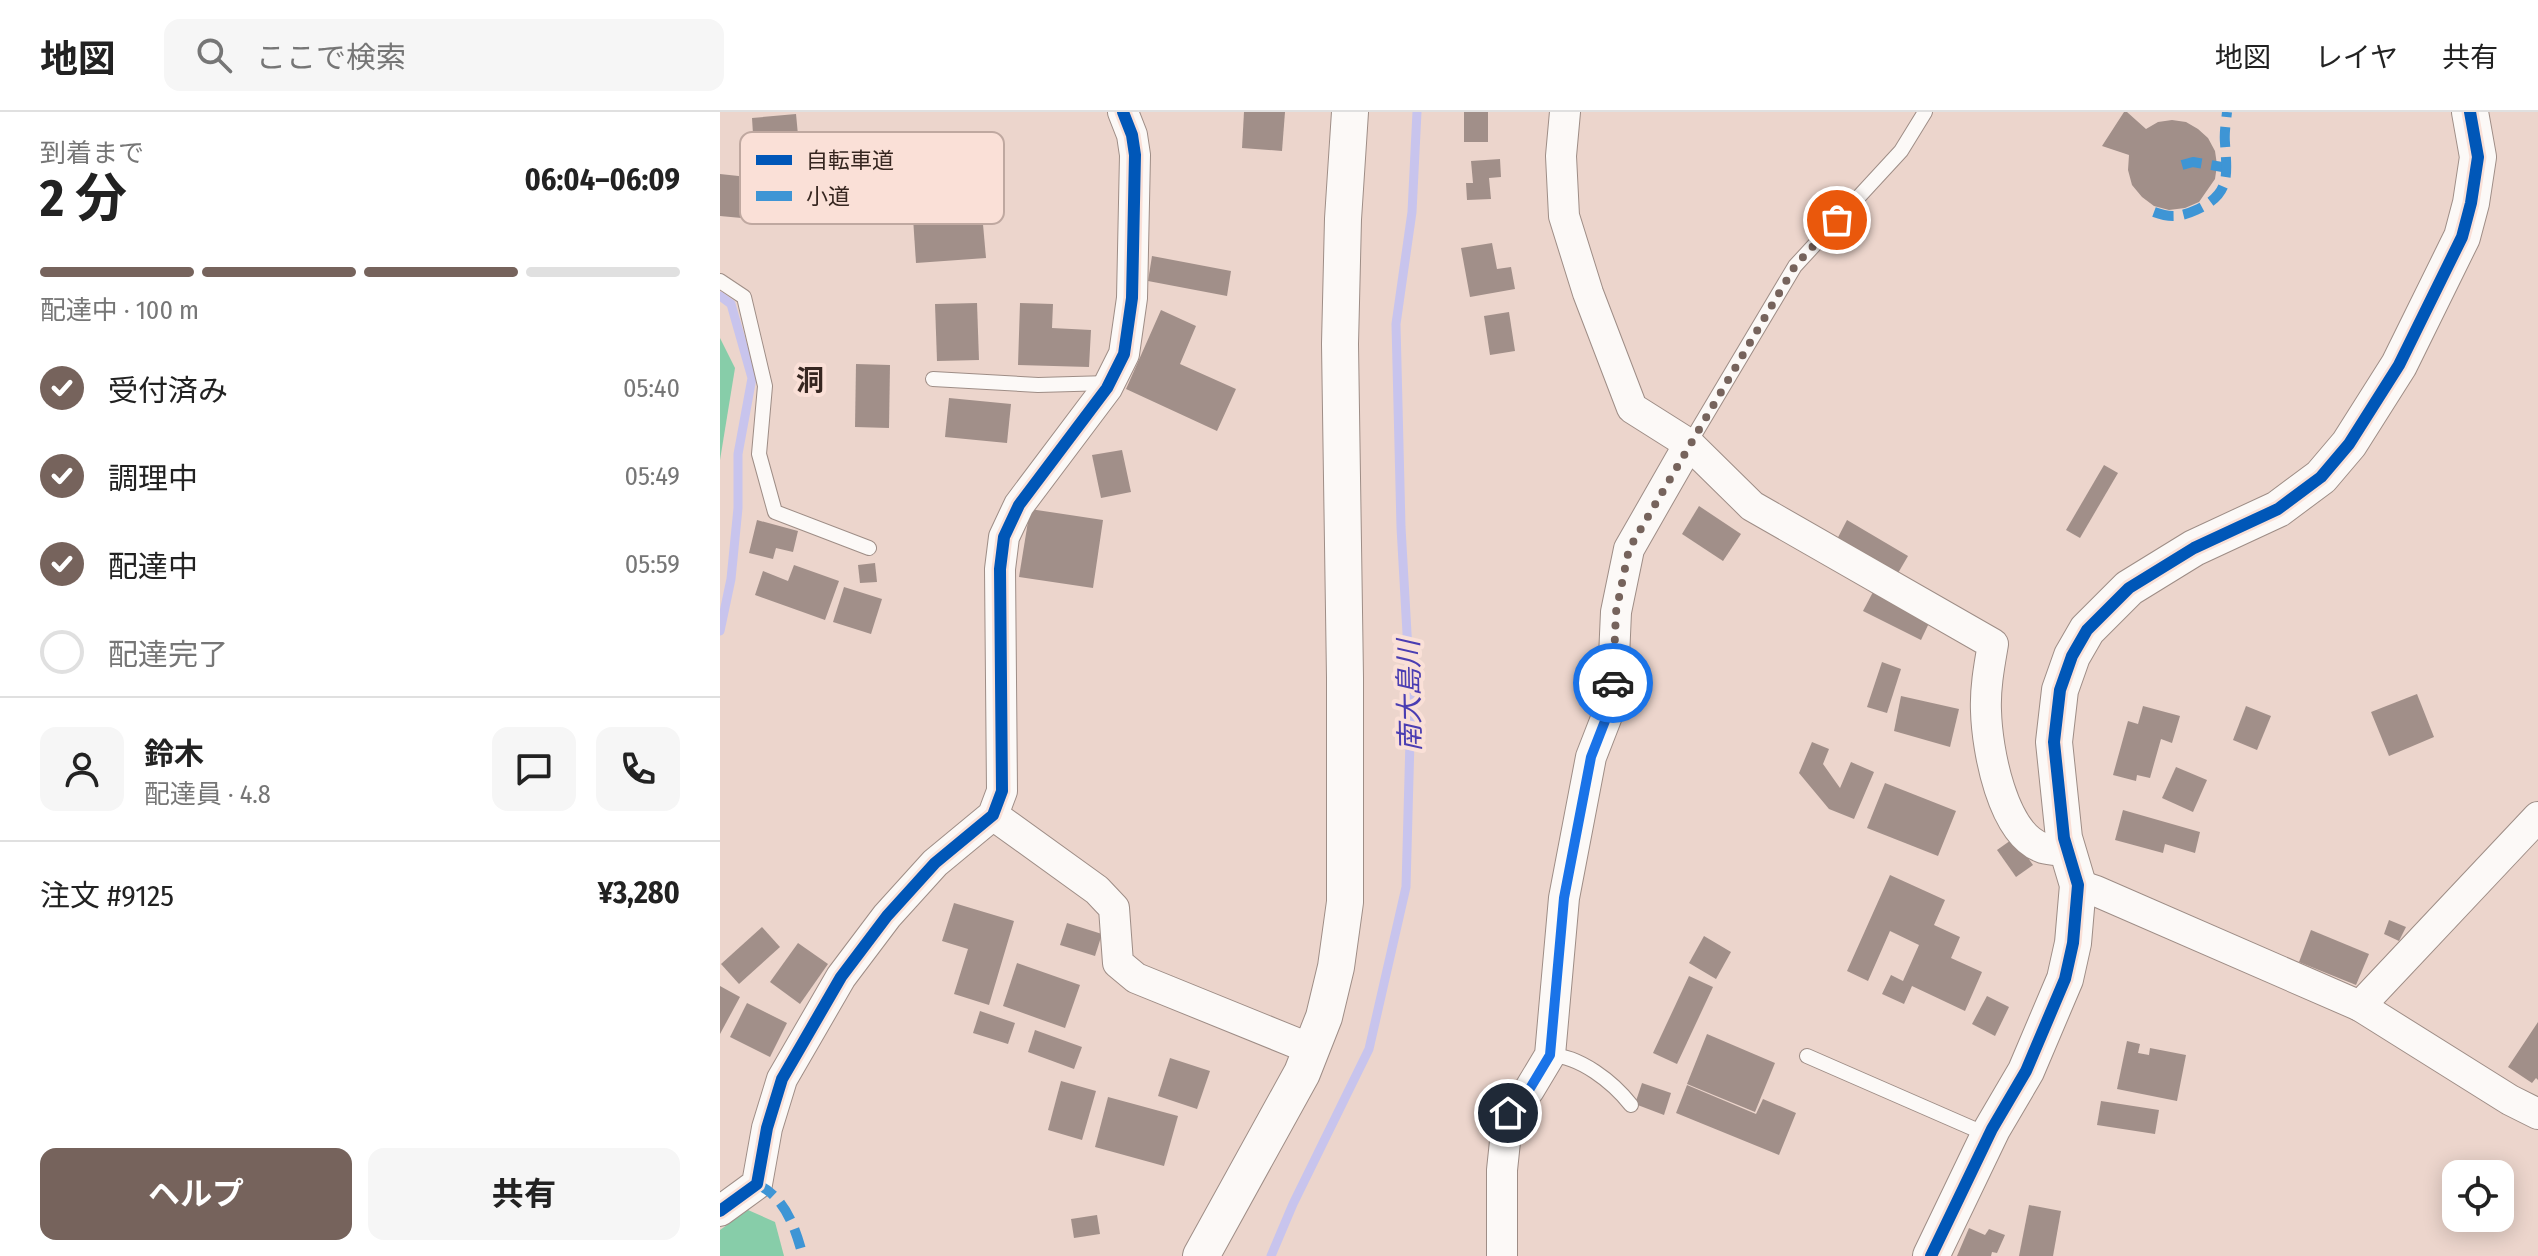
<!DOCTYPE html>
<html lang="ja">
<head>
<meta charset="utf-8">
<style>
	:root { --surface:#fff; --page:#f6f6f6; --text:#222; --muted:#767676; --line:#e0e0e0; --accent:#76635c }
	body { margin:0; font-family:"Fira Sans Condensed","Noto Sans JP",sans-serif; background:var(--page); color:var(--text); height:100vh; display:flex; flex-direction:column; font-size:30px; white-space:nowrap }
	* { box-sizing:border-box; margin:0 }
	p { font-size:26px; color:var(--muted) }
	.icon { flex:none; width:44px; height:44px; fill:none; stroke:currentColor; stroke-width:2; stroke-linecap:round; stroke-linejoin:round }
	.map { position:relative; flex:1; overflow:hidden }
	.drawer { display:flex; flex-direction:column; background:var(--surface); width:720px }
	.drawer>* { flex:none }
	.fabs { position:absolute; left:1722px; top:1048px; display:grid; gap:16px }
	.fabs a { display:grid; place-items:center; width:72px; height:72px; border-radius:16px; background:var(--surface); box-shadow:0 4px 20px #0003; font-size:40px }
	.pin { position:absolute; display:grid; place-items:center; width:68px; height:68px; color:#fff; margin:-34px; border:4px solid #fff; border-radius:50%; box-shadow:0 2px 8px #0007 }
	.courier { position:absolute; display:grid; place-items:center; width:80px; height:80px; margin:-40px; border:6px solid #1a73e8; border-radius:50%; background:#fff; color:#222; box-shadow:0 2px 10px #0007 }
	.headline em { font-style:normal; font-weight:700 }
	.headline div { display:flex; flex-direction:column-reverse }
	.headline { display:flex; align-items:center; justify-content:space-between; height:136px; padding:0 40px }
	h1 { font-size:52px; font-weight:700; line-height:60px }
	.bar { display:grid; grid-template-columns:repeat(4,1fr); gap:12px 8px; align-content:center; height:96px; padding:0 40px }
	.bar i { height:10px; border-radius:6px; background:var(--line) }
	.bar .on { background:var(--accent) }
	.bar p { grid-column:span 4 }
	.line { display:flex; align-items:center; gap:20px; padding:0 40px; border-top:2px solid var(--line) }
	.line div { flex:1 }
	.round { display:grid; place-items:center; flex:none; width:84px; height:84px; border-radius:16px; background:var(--page) }
	ol { padding:0 40px; list-style:none }
	li { display:flex; align-items:center; gap:24px; height:88px }
	li p { margin-inline-start:auto }
	li .icon { padding:8px; border-radius:50%; background:var(--accent); color:#fff; stroke-width:4 }
	li:last-child { color:var(--muted) }
	li i { width:44px; height:44px; border:4px solid var(--line); border-radius:50% }
	.button { display:flex; gap:16px; margin-top:auto; padding:16px 40px }
	.button a { flex:1; height:92px; border-radius:16px; background:var(--accent); color:#fff; font-size:32px; font-weight:700; line-height:92px; text-align:center }
	.button a+a { background:var(--page); color:var(--text) }
	header { display:flex; align-items:center; gap:48px; box-sizing:border-box; height:112px; padding:0 40px; background:var(--surface); border-bottom:2px solid var(--line) }
	header strong { font-size:38px }
	nav { display:flex; gap:44px; margin-inline-start:auto; font-size:28px }
	.search { width:560px; height:72px; background:var(--page); display:flex; align-items:center; gap:20px; box-sizing:border-box; padding:0 28px; border-radius:16px; color:var(--muted); font-size:30px }
	main { display:flex; flex:1; min-height:0 }
	.map>svg:first-child { display:block }
	.forest { fill:#87cda9 }
	.lines { fill:none; stroke-linecap:round; stroke-linejoin:round }
	.stream { stroke:#c8c4ed; stroke-width:9 }
	.building { fill:#a18f89 }
	.service-casing { stroke:#9e8d86; stroke-width:16 }
	.minor-casing { stroke:#9e8d86; stroke-width:32 }
	.tertiary-casing { stroke:#9e8d86; stroke-width:38 }
	.service { stroke:#fcf9f7; stroke-width:14 }
	.minor { stroke:#fcf9f7; stroke-width:30 }
	.tertiary { stroke:#fcf9f7; stroke-width:36 }
	.quiet { stroke:#3e95d5; stroke-width:10; stroke-dasharray:20 10; stroke-linecap:butt }
	.cycleway-casing { stroke:#fae0d7; stroke-width:17 }
	.cycleway { stroke:#0057b8; stroke-width:12 }
	.done { stroke:#76635c; stroke-width:8; stroke-dasharray:0 14.4 }
	.route { stroke:#1a73e8; stroke-width:10 }
	.labels { text-anchor:middle; stroke-width:8; stroke-linejoin:round; paint-order:stroke }
	.neighbourhood-label { font-size:28px; font-weight:bold; fill:#362620; stroke:#fae0d7 }
	.water-label { font-size:28px; font-style:italic; fill:#4a3db2; stroke:#fae0d7 }
	.key { fill:#fae0d7; stroke:#bfa8a0; stroke-width:2 }
	.key-label { font-size:22px; fill:#362620 }
</style>
</head>
<body>
<header>
<strong>地図</strong>
<div class="search"><svg class="icon" aria-label="search" viewBox="0 0 24 24"><circle cx="10" cy="10" r="6"/><path d="M15 15l6 6"/></svg>ここで検索</div>
<nav><a>地図</a><a>レイヤ</a><a>共有</a></nav>
</header>
<main>
<section class="drawer">
<div class="headline"><div><h1>2 分</h1><p>到着まで</p></div><em>06:04–06:09</em></div>
<div class="bar"><i class="on"></i><i class="on"></i><i class="on"></i><i></i><p>配達中 · 100 m</p></div>
<ol>
<li><svg class="icon" aria-label="check" viewBox="0 0 24 24"><path d="M5 12l5 5 9-10"/></svg>受付済み<p>05:40</p></li>
<li><svg class="icon" aria-label="check" viewBox="0 0 24 24"><path d="M5 12l5 5 9-10"/></svg>調理中<p>05:49</p></li>
<li><svg class="icon" aria-label="check" viewBox="0 0 24 24"><path d="M5 12l5 5 9-10"/></svg>配達中<p>05:59</p></li>
<li><i></i>配達完了</li>
</ol>
<div class="line" style="height:144px"><a class="round"><svg class="icon" aria-label="person" viewBox="0 0 24 24"><circle cx="12" cy="8" r="4"/><path d="M4 21q1-7 8-7t8 7"/></svg></a><div><b>鈴木</b><p>配達員 · 4.8</p></div><a class="round"><svg class="icon" aria-label="chat" viewBox="0 0 24 24"><path d="M4 5h16v11H9l-5 4z"/></svg></a><a class="round"><svg class="icon" aria-label="phone" viewBox="0 0 24 24"><path d="M5 4h4l2 5-3 2q2 4 5 5l2-3 5 2v4C11 20 4 13 5 4z"/></svg></a></div>
<div class="line" style="height:104px"><div>注文 #9125</div><b>¥3,280</b></div>
<div class="button"><a>ヘルプ</a><a>共有</a></div>
</section>
<div class="map">
<svg width="1818" height="1144" viewBox="0 0 1818 1144">
	<rect width="100%" height="100%" fill="#ecd5cc"/>
	<g class="forest">
		<polygon points="0,226 15,256 0,348"/>
		<polygon points="28,1098 55,1110 64,1144 0,1144 0,1118"/>
	</g>
	<g class="lines">
		<g class="stream">
			<polyline points="0,184 11,192 32,266 18,342 18,396 11,467 0,519"/>
			<polyline points="551,1144 573,1092 649,937 686,775 691,592 681,415 676,212 692,100 697,0"/>
		</g>
	</g>
	<g class="building">
		<polygon points="524,0 565,0 562,39 522,36"/>
		<rect x="744" y="0" width="24" height="30"/>
		<polygon points="1404,0 1407,0 1426,17 1438,10 1452,8 1466,10 1478,17 1488,26 1495,39 1497,53 1495,67 1479,90 1465,96 1449,98 1434,94 1422,85 1412,73 1408,58 1409,43 1382,34"/>
		<polygon points="76,2 79,34 34,37 32,6"/>
		<polygon points="780,47 781,65 769,66 771,87 747,88 746,71 753,71 751,49"/>
		<polygon points="0,62 46,67 43,108 0,104"/>
		<polygon points="262,101 266,146 196,151 193,106"/>
		<polygon points="772,131 777,157 791,155 795,177 750,185 741,136"/>
		<polygon points="432,144 511,159 507,184 428,169"/>
		<polygon points="257,191 259,248 217,249 215,192"/>
		<polygon points="300,191 333,192 332,216 371,218 369,255 298,253"/>
		<polygon points="441,198 476,214 460,252 516,277 497,319 406,277"/>
		<polygon points="789,200 795,239 770,243 764,204"/>
		<polygon points="136,252 170,253 169,316 135,315"/>
		<polygon points="229,286 291,292 287,331 225,325"/>
		<polygon points="402,338 411,380 381,386 372,343"/>
		<polygon points="1384,353 1398,361 1360,426 1346,418"/>
		<polygon points="979,394 1021,422 1003,449 962,422"/>
		<polygon points="310,397 383,408 373,476 299,465"/>
		<polygon points="37,408 78,419 73,440 56,436 53,447 29,441"/>
		<polygon points="1127,408 1188,444 1174,468 1114,433"/>
		<polygon points="155,451 157,470 140,471 138,453"/>
		<polygon points="74,453 119,469 105,508 35,483 43,459 68,469"/>
		<polygon points="124,475 162,487 151,522 113,510"/>
		<polygon points="1153,480 1210,509 1201,528 1143,499"/>
		<polygon points="1162,550 1181,557 1167,601 1147,595"/>
		<polygon points="1697,582 1714,625 1669,644 1651,600"/>
		<polygon points="1181,584 1239,597 1230,635 1174,619"/>
		<polygon points="1423,594 1460,604 1452,631 1441,627 1430,666 1417,663 1416,669 1393,663 1408,609 1418,612"/>
		<polygon points="1526,594 1551,604 1537,638 1513,628"/>
		<polygon points="1092,630 1109,637 1103,652 1120,676 1131,650 1154,660 1134,707 1109,697 1079,661"/>
		<polygon points="1456,655 1487,668 1473,700 1442,686"/>
		<polygon points="1165,671 1236,699 1218,744 1147,716"/>
		<polygon points="1403,698 1480,720 1475,741 1445,732 1443,741 1395,728"/>
		<polygon points="1294,726 1313,753 1296,765 1277,738"/>
		<polygon points="1170,763 1225,788 1214,813 1240,825 1231,846 1262,860 1245,899 1192,874 1184,892 1162,882 1171,863 1183,869 1199,833 1170,819 1148,869 1127,859"/>
		<polygon points="234,791 294,809 269,893 234,882 248,837 222,829"/>
		<polygon points="1669,808 1686,815 1679,829 1664,822"/>
		<polygon points="347,811 382,822 375,844 340,833"/>
		<polygon points="42,815 60,835 19,872 1,852"/>
		<polygon points="1591,818 1649,842 1636,873 1579,850"/>
		<polygon points="984,824 1011,840 996,867 969,851"/>
		<polygon points="78,831 108,852 80,892 50,870"/>
		<polygon points="297,851 360,873 345,916 283,894"/>
		<polygon points="969,864 993,875 957,952 933,941"/>
		<polygon points="0,874 20,885 0,922"/>
		<polygon points="1267,884 1289,895 1275,924 1252,912"/>
		<polygon points="27,891 67,911 50,945 10,925"/>
		<polygon points="260,899 295,911 288,932 253,921"/>
		<polygon points="1818,910 1818,968 1816,966 1812,971 1788,955"/>
		<polygon points="315,918 362,935 354,957 308,940"/>
		<polygon points="987,922 1055,951 1035,1000 967,972"/>
		<polygon points="1407,929 1420,932 1418,941 1429,943 1430,936 1466,943 1457,989 1397,977"/>
		<polygon points="450,946 490,959 477,997 438,984"/>
		<polygon points="341,969 376,979 362,1028 328,1018"/>
		<polygon points="922,971 951,981 944,1003 915,992"/>
		<polygon points="967,973 1036,1002 1043,987 1076,1001 1059,1043 956,1001"/>
		<polygon points="388,985 458,1004 444,1054 375,1035"/>
		<polygon points="1381,989 1439,998 1435,1022 1377,1013"/>
		<polygon points="1309,1093 1341,1099 1333,1144 1299,1144"/>
		<polygon points="377,1103 380,1122 354,1126 351,1107"/>
		<polygon points="1249,1116 1265,1123 1269,1117 1285,1123 1277,1141 1272,1140 1271,1144 1237,1144"/>
	</g>
	<g class="lines">
		<defs>
			<g id="service">
				<polyline points="0,169 24,185 45,274 39,342 55,400 149,436"/>
				<polyline points="213,267 318,273 389,271"/>
				<polyline points="969,332 1075,154 1181,39 1205,0"/>
				<path d="M830 943C860 944 893 970 911 993"/>
				<polyline points="1087,944 1268,1023"/>
			</g>
			<g id="minor">
				<path d="M845 0 841 44 844 104 868 181 912 296 969 332 1032 394 1273 532C1269 555 1265 577 1266 599 1267 637 1282 722 1323 736 1330 738 1339 738 1347 739"/>
				<polyline points="273,703 377,778 394,796 398,851 416,866 591,937"/>
				<polyline points="1358,773 1376,779 1640,894 1790,988 1818,1002"/>
				<polyline points="1640,894 1818,705"/>
				<polyline points="0,1099 37,1072 47,1016 62,967 121,865 167,804 215,751 273,703 282,679 280,457 284,425 299,393 387,276 404,242 412,186 415,43 412,23 403,0"/>
				<polyline points="782,1144 782,1058 788,1001 809,978 830,943 844,786 871,645 892,591 896,500 909,437 969,332"/>
			</g>
			<g id="tertiary">
				<polyline points="481,1144 582,961 604,905 616,855 625,790 625,566 620,232 623,107 630,0"/>
				<polyline points="1211,1144 1272,1017 1306,959 1345,867 1353,831 1358,773 1344,726 1334,630 1340,578 1352,544 1367,518 1409,476 1474,436 1558,397 1601,365 1629,332 1679,253 1742,125 1751,91 1758,45 1750,0"/>
			</g>
		</defs>
		<use href="#service" class="service-casing"/>
		<use href="#minor" class="minor-casing"/>
		<use href="#tertiary" class="tertiary-casing"/>
		<use href="#service" class="service"/>
		<use href="#minor" class="minor"/>
		<use href="#tertiary" class="tertiary"/>
		<g class="quiet">
			<polyline points="1462,53 1473,50 1508,56"/>
			<path d="M1434 100C1450 106 1461 105 1476 98 1511 82 1507 64 1505 31 1504 21 1506 10 1507 0"/>
			<path d="M37 1072C66 1086 75 1116 83 1144"/>
		</g>
		<defs>
			<g id="cycleway">
				<polyline points="0,1099 37,1072 47,1016 62,967 121,865 167,804 215,751 273,703 282,679 280,457 284,425 299,393 387,276 404,242 412,186 415,43 412,23 403,0"/>
				<polyline points="1211,1144 1272,1017 1306,959 1345,867 1353,831 1358,773 1344,726 1334,630 1340,578 1352,544 1367,518 1409,476 1474,436 1558,397 1601,365 1629,332 1679,253 1742,125 1751,91 1758,45 1750,0"/>
			</g>
		</defs>
		<use href="#cycleway" class="cycleway-casing"/>
		<use href="#cycleway" class="cycleway"/>
	</g>
	<g class="lines">
		<polyline class="done" points="893,571 896,500 909,437 1075,154 1117,108"/>
		<polyline class="route" points="788,1001 809,978 830,943 844,786 871,645 892,591 893,571"/>
	</g>
	<g class="labels">
		<g class="neighbourhood-label">
			<text x="90" y="278">洞</text>
		</g>
		<g class="water-label">
			<text transform="translate(689 584) rotate(-91)" y="10">南大島川</text>
		</g>
	</g>
	<rect x="20" y="20" width="264" height="92" rx="12" class="key"/>
	<rect x="36" y="43" width="36" height="10" fill="#0057b8"/>
	<rect x="36" y="79" width="36" height="10" fill="#3e95d5"/>
	<g class="key-label">
		<text x="86" y="56">自転車道</text>
		<text x="86" y="92">小道</text>
	</g>
</svg>
<div class="fabs">
<a><svg class="icon" aria-label="locate" viewBox="0 0 24 24"><circle cx="12" cy="12" r="6"/><path d="M12 2v4M12 18v4M2 12h4M18 12h4"/></svg></a>
</div>
<div class="pin" style="left:1117px;top:108px;background:#ea580c"><svg class="icon" aria-label="bag" viewBox="0 0 24 24"><path d="M5 8h14l-1 12H6zM9 8a3 3 0 0 1 6 0"/></svg></div>
<div class="pin" style="left:788px;top:1001px;background:#1f2937"><svg class="icon" aria-label="home" viewBox="0 0 24 24"><path d="M3 11l9-7 9 7M6 9v11h12V9"/></svg></div>
<div class="courier" style="left:893px;top:571px"><svg class="icon" aria-label="car" viewBox="0 0 24 24"><path d="M5 17H2v-5l4-1 3-4h7l3 4 3 1v5h-3M9 17h6M6 11h13"/><circle cx="7" cy="17" r="2"/><circle cx="17" cy="17" r="2"/></svg></div>
</div>
</main>
</body>
</html>
